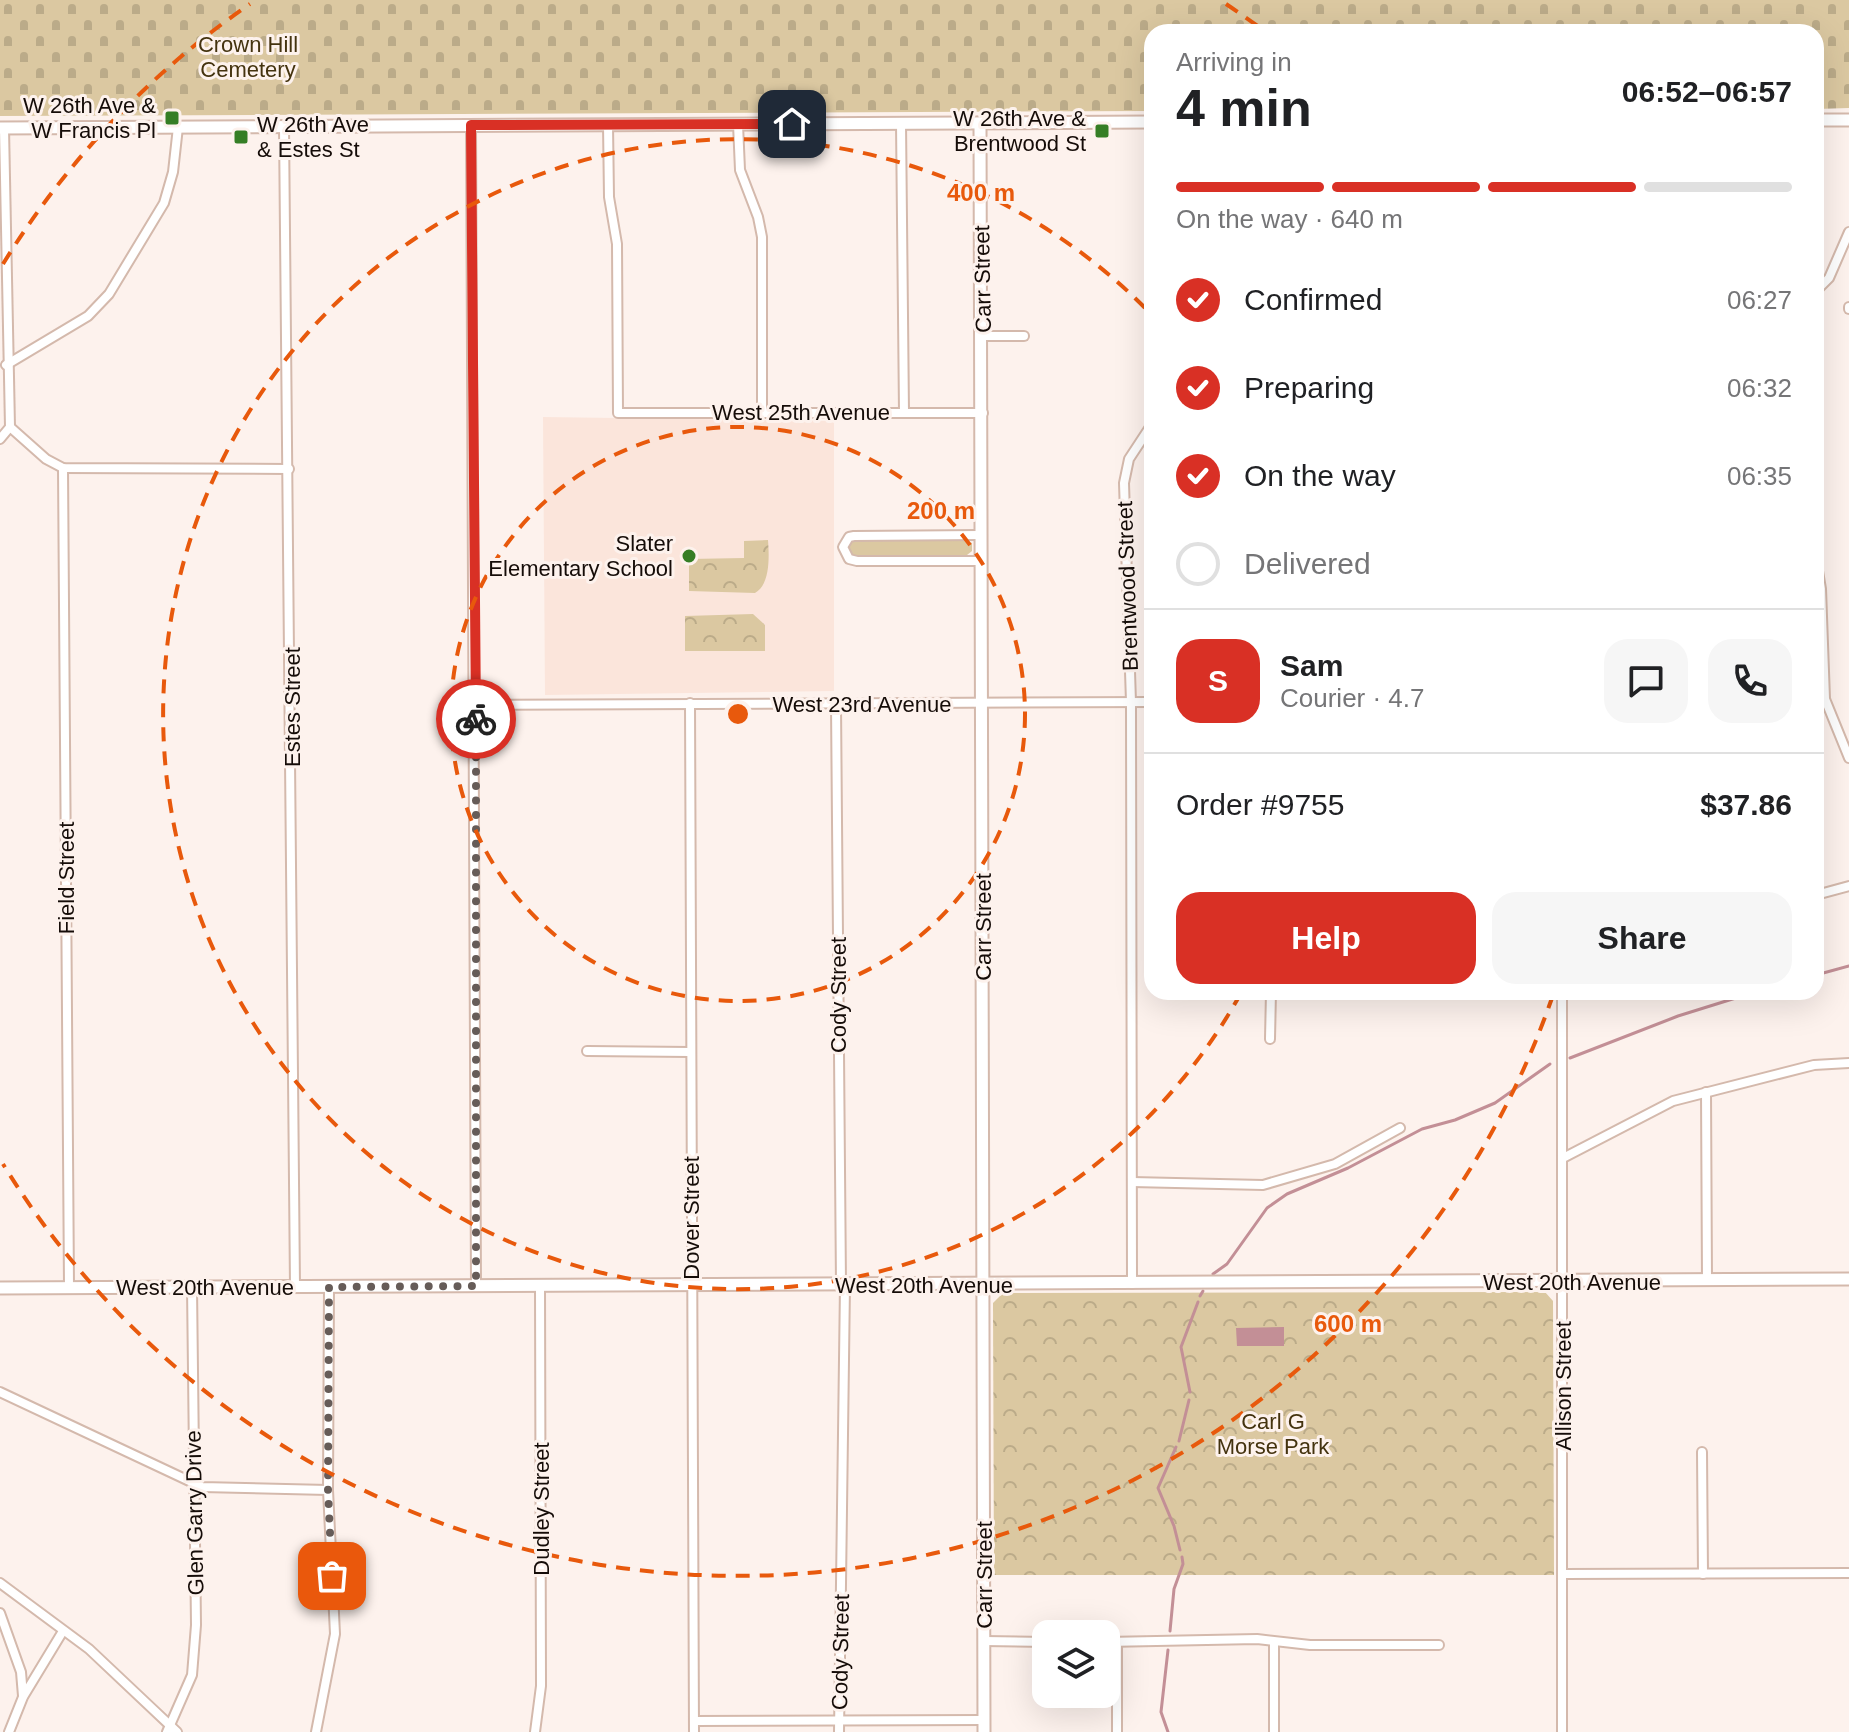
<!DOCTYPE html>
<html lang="en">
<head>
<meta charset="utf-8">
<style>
	:root { --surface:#fff; --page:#f6f6f6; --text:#202124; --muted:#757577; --line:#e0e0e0; --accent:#d93025 }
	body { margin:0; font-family:Arial,sans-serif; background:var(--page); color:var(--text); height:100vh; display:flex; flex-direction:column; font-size:30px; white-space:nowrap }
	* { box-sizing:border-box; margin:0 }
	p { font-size:26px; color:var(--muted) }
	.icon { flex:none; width:44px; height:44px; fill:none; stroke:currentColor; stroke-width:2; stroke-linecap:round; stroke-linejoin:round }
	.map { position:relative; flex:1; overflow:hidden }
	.drawer { position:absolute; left:1144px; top:24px; width:680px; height:976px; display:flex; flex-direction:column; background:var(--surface); border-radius:24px; box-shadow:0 8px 32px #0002 }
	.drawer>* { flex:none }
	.fabs { position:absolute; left:1032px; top:1620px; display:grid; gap:16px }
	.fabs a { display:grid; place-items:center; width:88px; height:88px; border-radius:16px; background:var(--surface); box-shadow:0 8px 32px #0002; font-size:40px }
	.pin { position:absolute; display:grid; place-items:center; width:68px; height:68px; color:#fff; margin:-34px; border-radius:16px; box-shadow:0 4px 12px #0006 }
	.courier { position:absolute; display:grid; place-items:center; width:80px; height:80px; margin:-40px; border:6px solid #d93025; border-radius:50%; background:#fff; color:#222; box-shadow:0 2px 10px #0007 }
	.head em { font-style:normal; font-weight:700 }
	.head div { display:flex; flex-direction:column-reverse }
	.head { display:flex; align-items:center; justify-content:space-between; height:136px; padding:0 32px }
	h1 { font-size:52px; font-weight:700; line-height:60px }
	.bar { display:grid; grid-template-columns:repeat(4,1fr); gap:12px 8px; align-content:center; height:96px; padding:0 32px }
	.bar i { height:10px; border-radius:6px; background:var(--line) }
	.bar .current { background:var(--accent) }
	.bar p { grid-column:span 4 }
	.line { display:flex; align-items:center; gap:20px; padding:0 32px; border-top:2px solid var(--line) }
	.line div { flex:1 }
	.round { display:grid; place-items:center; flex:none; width:84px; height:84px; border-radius:24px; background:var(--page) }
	ol { padding:0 32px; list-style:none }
	li { display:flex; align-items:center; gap:24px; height:88px }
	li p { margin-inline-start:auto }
	li .icon { padding:8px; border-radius:50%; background:var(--accent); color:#fff; stroke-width:4 }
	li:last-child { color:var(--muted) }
	li i { width:44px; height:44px; border:4px solid var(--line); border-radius:50% }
	.cta { display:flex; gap:16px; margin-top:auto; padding:16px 32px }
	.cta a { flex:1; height:92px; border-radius:24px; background:var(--accent); color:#fff; font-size:32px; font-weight:700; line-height:92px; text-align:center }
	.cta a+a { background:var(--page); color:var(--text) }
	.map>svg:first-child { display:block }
	.built { fill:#fbe5db }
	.grass { fill:#dbc8a1 }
	.cemetery { fill:url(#cemetery-stones) }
	.park { fill:url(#park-crowns) }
	.water { fill:#c38f96 }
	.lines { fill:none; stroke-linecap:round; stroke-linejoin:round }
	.stream { stroke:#c38f96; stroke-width:3 }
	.minor-casing { stroke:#d4b9ac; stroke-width:12 }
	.tertiary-casing { stroke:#d4b9ac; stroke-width:15 }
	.minor { stroke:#fff; stroke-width:8 }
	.tertiary { stroke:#fff; stroke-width:11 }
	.done { stroke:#665c58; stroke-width:8; stroke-dasharray:0 14.4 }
	.route { stroke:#d93025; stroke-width:10 }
	.ring { fill:none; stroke:#e8590c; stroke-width:4; stroke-dasharray:14 10 }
	.poi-dot { fill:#357e25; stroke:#fdf2ed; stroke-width:3 }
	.labels { text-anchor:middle; stroke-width:6; stroke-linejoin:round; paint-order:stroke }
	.park-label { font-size:22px; fill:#44330f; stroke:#fdf2ed }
	.poi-label { font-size:22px; fill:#150c08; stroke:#fdf2ed; text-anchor:end }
	.street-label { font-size:22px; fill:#150c08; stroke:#fdf2ed }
	.centre { fill:#e8590c; stroke:#fdf2ed; stroke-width:4 }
	.ring-label { font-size:24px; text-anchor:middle; font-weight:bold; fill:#e8590c; stroke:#fdf2ed; stroke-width:6; stroke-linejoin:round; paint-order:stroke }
</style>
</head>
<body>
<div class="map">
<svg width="1849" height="1732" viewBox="0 0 1849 1732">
	<defs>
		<pattern id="cemetery-stones" width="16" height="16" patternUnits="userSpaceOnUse" patternTransform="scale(2)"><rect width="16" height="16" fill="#dbc8a1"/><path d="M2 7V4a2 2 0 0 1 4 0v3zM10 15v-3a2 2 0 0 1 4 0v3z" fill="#bbab89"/></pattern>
		<pattern id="park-crowns" width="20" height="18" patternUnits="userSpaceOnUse" patternTransform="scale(2)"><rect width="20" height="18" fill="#dbc8a1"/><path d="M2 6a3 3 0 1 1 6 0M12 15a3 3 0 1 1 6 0" fill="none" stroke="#bbab89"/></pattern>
	</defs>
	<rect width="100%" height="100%" fill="#fdf2ed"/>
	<polygon class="built" points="543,417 834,421 834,691 545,695"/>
	<polygon class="grass" points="965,540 972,543 972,551 967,555 857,556 851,555 848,548 851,541"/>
	<polygon class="cemetery" points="0,0 1849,0 1849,108 1816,109 1816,32 1152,32 1152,111 0,116"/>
	<g class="park">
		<path d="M768 540C769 554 771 584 755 593L689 591V559L744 558V541Z"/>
		<polygon points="753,614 765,625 765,651 685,651 685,616"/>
		<polygon points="1545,1292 1553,1301 1554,1575 994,1575 993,1303 1003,1293"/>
	</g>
	<polygon class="water" points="1284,1327 1284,1346 1237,1346 1236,1328"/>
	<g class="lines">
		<g class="stream">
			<polyline points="1816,975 1849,966"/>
			<polyline points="1570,1058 1678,1016 1755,992"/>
			<polyline points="1213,1274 1227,1264 1267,1208 1287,1194 1348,1168 1422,1129 1455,1120 1495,1103 1550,1064"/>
			<polyline points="1200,1296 1203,1291"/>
			<polyline points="1190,1392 1181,1347 1198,1302"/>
			<polyline points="1179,1441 1189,1400"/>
			<polyline points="1176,1447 1158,1488 1174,1526 1180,1550"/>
			<polyline points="1170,1631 1174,1589 1183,1564 1182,1557"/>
			<polyline points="1168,1732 1161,1712 1168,1650"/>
		</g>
		<defs>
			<g id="minor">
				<polyline points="901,123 904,412"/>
				<polyline points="738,124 740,170 758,217 762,237 762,413"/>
				<polyline points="471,125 476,1286"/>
				<polyline points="608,125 609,197 617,244 618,413 983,413"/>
				<polyline points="284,127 295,1287"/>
				<polyline points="4,128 10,427"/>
				<polyline points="1816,291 1829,278 1849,232"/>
				<polyline points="1849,307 1849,309"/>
				<polyline points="983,336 1024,336"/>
				<polyline points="6,365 88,316 109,294 164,203 173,172 178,127"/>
				<polyline points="10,427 46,459 63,468 289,469"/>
				<polyline points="0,439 10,427"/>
				<polyline points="63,468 69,1287"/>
				<polyline points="1816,559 1821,589 1825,699 1849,758"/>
				<polyline points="980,561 857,561 849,559 843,547 849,537 854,536 980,535"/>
				<polyline points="690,703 694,1732"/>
				<polyline points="476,705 1152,702"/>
				<polyline points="836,705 841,1285"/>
				<polyline points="1816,895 1849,886"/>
				<polyline points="1562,992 1562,1732"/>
				<polyline points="1270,1039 1271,992"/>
				<polyline points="587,1051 690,1052"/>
				<polyline points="1706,1092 1707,1280"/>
				<polyline points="1563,1158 1673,1101 1814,1065 1849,1063"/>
				<polyline points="1132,1182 1263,1185 1335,1164 1400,1128"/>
				<polyline points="1132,1284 1131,702 1124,483 1129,459 1152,424"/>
				<polyline points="0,1392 202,1487 328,1490"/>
				<polyline points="1702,1452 1703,1574"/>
				<polyline points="1564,1574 1849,1573"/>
				<polyline points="0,1583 89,1649 177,1732"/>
				<polyline points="0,1613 21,1672 23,1696"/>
				<polyline points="984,1641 1046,1642"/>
				<polyline points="1106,1642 1257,1639 1310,1645 1439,1645"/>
				<polyline points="1274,1643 1274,1732"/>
				<polyline points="694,1721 984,1720"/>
				<polyline points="9,1732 23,1697 63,1631"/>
				<polyline points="167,1732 192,1675 196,1625 192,1287"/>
				<polyline points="316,1732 335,1634 328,1490 329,1287"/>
				<polyline points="535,1732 541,1686 540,1286"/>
				<polyline points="839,1732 845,1285"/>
				<polyline points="1117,1732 1117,1642"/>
			</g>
			<g id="tertiary">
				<polyline points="1816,120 1849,120"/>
				<polyline points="980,123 984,1732"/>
				<polyline points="0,128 1152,122"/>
				<polyline points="0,1288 1849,1279"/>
			</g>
		</defs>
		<use href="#minor" class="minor-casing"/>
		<use href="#tertiary" class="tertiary-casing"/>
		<use href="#minor" class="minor"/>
		<use href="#tertiary" class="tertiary"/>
	</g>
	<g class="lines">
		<polyline class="done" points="332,1576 328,1490 329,1287 476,1286 476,719"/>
		<polyline class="route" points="476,719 471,125 792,124"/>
	</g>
	<g class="ring">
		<circle cx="738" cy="714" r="287"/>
		<path d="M1241 993A575 575 0 1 1 1152 315"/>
		<path d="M1553 995A862 862 0 0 1 3 1164M3 264A862 862 0 0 1 250 4M1226 4A862 862 0 0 1 1263 30"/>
	</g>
	<g class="poi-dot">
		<rect x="164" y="110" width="16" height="16" rx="4"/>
		<rect x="1094" y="123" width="16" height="16" rx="4"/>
		<rect x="233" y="129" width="16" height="16" rx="4"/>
		<circle cx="689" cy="556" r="8"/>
	</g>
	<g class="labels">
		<g class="park-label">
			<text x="248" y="52">Crown Hill<tspan x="248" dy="25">Cemetery</tspan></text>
			<text x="1273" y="1429">Carl G<tspan x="1273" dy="25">Morse Park</tspan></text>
		</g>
		<g class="poi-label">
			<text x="156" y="113">W 26th Ave &amp;<tspan x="156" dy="25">W Francis Pl</tspan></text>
			<text x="1086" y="126">W 26th Ave &amp;<tspan x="1086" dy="25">Brentwood St</tspan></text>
			<text x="257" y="132" text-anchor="start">W 26th Ave<tspan x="257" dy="25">&amp; Estes St</tspan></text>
			<text x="673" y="551">Slater<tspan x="673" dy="25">Elementary School</tspan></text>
		</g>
		<g class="street-label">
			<text transform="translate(982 279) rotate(-91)" y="8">Carr Street</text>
			<text x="801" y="420">West 25th Avenue</text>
			<text transform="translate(1127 586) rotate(-92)" y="8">Brentwood Street</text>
			<text x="862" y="712">West 23rd Avenue</text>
			<text transform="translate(292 707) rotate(-90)" y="8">Estes Street</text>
			<text transform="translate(66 878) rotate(-90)" y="8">Field Street</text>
			<text transform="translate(983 927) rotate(-90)" y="8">Carr Street</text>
			<text transform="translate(838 995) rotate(-90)" y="8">Cody Street</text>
			<text transform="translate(691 1218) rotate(-90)" y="8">Dover Street</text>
			<text x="1572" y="1290">West 20th Avenue</text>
			<text x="924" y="1293">West 20th Avenue</text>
			<text x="205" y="1295">West 20th Avenue</text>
			<text transform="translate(1563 1386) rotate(-90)" y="8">Allison Street</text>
			<text transform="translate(541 1509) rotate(-90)" y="8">Dudley Street</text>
			<text transform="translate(194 1513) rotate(-91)" y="8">Glen Garry Drive</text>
			<text transform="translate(984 1575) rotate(-90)" y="8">Carr Street</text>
			<text transform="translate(840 1652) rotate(-89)" y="8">Cody Street</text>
		</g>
	</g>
	<circle cx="738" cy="714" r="12" class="centre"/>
	<g class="ring-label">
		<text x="981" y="201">400 m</text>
		<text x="941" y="519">200 m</text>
		<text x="1348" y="1332">600 m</text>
	</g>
</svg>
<div class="fabs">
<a><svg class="icon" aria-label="layers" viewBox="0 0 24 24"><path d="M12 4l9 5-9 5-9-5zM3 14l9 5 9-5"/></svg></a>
</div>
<div class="pin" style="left:332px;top:1576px;background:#ea580c"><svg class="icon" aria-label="bag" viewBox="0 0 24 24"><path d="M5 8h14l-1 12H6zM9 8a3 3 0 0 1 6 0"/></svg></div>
<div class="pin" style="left:792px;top:124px;background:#1f2937"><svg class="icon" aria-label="home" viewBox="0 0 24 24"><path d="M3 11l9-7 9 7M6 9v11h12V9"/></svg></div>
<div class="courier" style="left:476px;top:719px"><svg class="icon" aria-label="bike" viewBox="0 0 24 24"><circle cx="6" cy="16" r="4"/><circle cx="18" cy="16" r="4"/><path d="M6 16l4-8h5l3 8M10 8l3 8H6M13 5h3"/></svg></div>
<section class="drawer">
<div class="head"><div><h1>4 min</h1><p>Arriving in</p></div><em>06:52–06:57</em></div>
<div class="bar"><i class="current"></i><i class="current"></i><i class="current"></i><i></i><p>On the way · 640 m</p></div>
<ol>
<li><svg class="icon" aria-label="check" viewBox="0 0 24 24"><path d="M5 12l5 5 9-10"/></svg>Confirmed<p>06:27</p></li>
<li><svg class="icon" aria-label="check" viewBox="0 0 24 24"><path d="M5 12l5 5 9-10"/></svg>Preparing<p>06:32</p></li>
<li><svg class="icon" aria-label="check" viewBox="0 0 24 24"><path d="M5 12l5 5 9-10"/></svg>On the way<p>06:35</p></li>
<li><i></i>Delivered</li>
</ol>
<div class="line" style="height:144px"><b class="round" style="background:var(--accent);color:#fff">S</b><div><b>Sam</b><p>Courier · 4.7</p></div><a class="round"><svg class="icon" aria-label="chat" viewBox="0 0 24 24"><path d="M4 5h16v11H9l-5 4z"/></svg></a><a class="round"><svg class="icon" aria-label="phone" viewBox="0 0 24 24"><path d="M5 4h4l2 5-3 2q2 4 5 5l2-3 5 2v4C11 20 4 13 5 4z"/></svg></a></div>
<div class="line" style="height:104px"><div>Order #9755</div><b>$37.86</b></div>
<div class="cta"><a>Help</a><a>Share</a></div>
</section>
</div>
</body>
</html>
